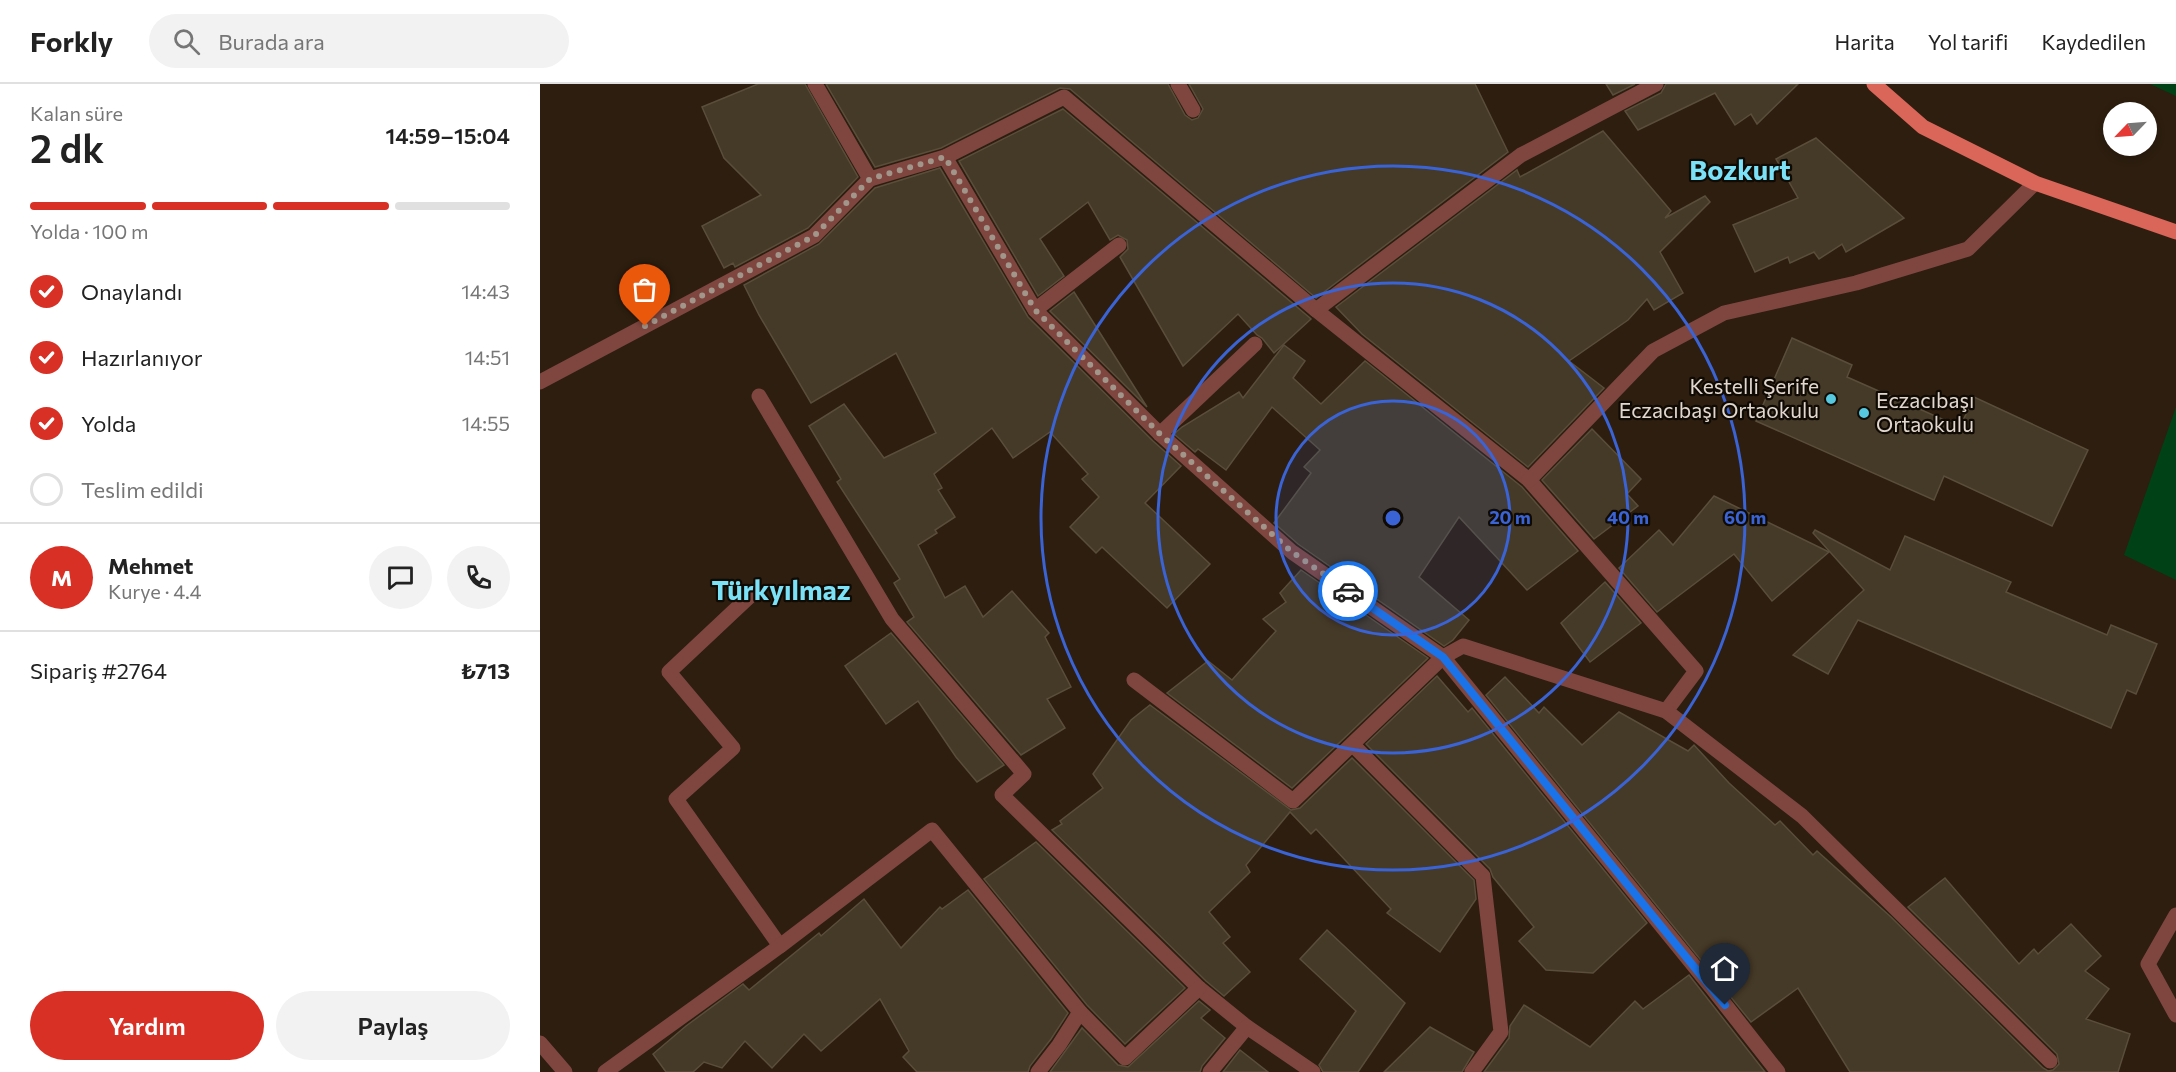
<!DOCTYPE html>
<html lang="tr">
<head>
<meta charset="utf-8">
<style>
	:root { --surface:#fff; --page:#f2f2f2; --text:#222; --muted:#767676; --line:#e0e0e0; --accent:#d93025 }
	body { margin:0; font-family:Commissioner,sans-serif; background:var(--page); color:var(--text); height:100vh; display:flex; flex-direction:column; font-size:22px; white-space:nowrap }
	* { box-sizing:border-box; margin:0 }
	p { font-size:20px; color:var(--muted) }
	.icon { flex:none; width:33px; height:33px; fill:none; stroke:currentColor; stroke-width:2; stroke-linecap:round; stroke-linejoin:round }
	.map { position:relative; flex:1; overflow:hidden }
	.sheet { display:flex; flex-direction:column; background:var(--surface); width:540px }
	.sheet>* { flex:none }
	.needle { width:39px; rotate:245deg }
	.fabs { position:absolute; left:1563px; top:18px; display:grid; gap:12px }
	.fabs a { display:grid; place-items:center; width:54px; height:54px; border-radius:50%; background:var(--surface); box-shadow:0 3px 9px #0003; font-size:30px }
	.pin { position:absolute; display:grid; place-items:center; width:51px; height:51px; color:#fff; margin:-62px -26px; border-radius:50% 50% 50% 0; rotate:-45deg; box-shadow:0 0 6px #0007 }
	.pin .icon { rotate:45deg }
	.courier { position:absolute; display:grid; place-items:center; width:60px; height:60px; margin:-30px; border:4px solid #1a73e8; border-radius:50%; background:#fff; color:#222; box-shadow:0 2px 8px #0007 }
	.overview em { font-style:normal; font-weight:600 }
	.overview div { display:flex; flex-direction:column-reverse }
	.overview { display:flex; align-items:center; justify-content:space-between; height:102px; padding:0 30px }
	h1 { font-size:39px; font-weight:600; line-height:45px }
	.bar { display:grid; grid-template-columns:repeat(4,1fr); gap:9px 6px; align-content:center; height:72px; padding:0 30px }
	.bar i { height:8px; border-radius:4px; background:var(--line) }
	.bar .on { background:var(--accent) }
	.bar p { grid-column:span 4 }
	.line { display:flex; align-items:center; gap:15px; padding:0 30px; border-top:2px solid var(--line) }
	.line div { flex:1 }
	.round { display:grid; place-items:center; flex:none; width:63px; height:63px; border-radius:32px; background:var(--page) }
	ol { padding:0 30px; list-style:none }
	li { display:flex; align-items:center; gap:18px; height:66px }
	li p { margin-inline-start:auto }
	li .icon { padding:6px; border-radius:50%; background:var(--accent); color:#fff; stroke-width:4 }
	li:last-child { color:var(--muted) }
	li i { width:33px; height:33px; border:3px solid var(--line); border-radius:50% }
	.cta { display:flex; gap:12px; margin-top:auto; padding:12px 30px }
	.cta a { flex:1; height:69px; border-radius:36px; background:var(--accent); color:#fff; font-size:24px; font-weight:600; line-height:69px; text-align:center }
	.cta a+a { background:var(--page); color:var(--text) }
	header { display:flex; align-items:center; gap:36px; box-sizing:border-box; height:84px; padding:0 30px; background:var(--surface); border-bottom:2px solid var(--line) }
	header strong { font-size:28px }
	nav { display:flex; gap:33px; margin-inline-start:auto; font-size:21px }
	.search { width:420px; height:54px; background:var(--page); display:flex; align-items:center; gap:15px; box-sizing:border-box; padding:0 21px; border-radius:33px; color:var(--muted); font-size:22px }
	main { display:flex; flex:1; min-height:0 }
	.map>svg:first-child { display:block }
	.green { fill:#004115 }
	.building { fill:#453927; stroke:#5a4e3b; stroke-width:1.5 }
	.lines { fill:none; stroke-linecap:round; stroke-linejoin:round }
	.street { stroke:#7e463f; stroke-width:15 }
	.primary { stroke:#da6559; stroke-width:15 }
	.done { stroke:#a2968b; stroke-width:6; stroke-dasharray:0 10.8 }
	.route { stroke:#1a73e8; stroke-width:8 }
	.ring { fill:none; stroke:#3a63d6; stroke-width:3 }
	.poi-dot { fill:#56c9e1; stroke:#100a04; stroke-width:2 }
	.labels { text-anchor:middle; stroke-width:4.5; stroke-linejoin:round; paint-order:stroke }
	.poi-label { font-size:21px; fill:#e1d7ce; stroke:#100a04; text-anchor:end }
	.district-label { font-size:27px; font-weight:bold; fill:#7be1f7; stroke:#100a04 }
	.centre { fill:#3a63d6; stroke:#100a04; stroke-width:3 }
	.ring-label { font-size:18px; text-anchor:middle; font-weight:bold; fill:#3a63d6; stroke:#100a04; stroke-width:4.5; stroke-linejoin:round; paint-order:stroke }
</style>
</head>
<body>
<header>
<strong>Forkly</strong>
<div class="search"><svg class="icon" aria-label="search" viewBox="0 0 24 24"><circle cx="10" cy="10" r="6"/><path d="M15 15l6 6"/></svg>Burada ara</div>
<nav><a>Harita</a><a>Yol tarifi</a><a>Kaydedilen</a></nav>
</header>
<main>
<section class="sheet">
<div class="overview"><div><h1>2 dk</h1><p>Kalan süre</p></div><em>14:59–15:04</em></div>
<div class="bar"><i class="on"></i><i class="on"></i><i class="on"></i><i></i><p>Yolda · 100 m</p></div>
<ol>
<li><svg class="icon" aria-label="check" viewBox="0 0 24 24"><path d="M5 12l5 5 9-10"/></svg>Onaylandı<p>14:43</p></li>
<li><svg class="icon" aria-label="check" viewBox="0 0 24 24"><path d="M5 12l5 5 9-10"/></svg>Hazırlanıyor<p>14:51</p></li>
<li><svg class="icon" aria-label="check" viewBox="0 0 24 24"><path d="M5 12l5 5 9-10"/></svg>Yolda<p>14:55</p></li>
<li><i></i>Teslim edildi</li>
</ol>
<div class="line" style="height:108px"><b class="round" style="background:var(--accent);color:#fff">M</b><div><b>Mehmet</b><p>Kurye · 4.4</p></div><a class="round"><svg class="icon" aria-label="chat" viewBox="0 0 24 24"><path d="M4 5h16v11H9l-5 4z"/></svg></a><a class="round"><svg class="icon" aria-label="phone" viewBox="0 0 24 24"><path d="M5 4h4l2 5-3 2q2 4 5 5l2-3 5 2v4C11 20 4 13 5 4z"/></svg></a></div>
<div class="line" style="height:78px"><div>Sipariş #2764</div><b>₺713</b></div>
<div class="cta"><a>Yardım</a><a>Paylaş</a></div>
</section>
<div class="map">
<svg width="1636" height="988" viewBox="0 0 1636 988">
	<rect width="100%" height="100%" fill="#2d1e0f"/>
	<g class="green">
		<polygon points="1610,0 1636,0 1636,12"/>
		<polygon points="1636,323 1636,496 1584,471"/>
	</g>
	<g class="building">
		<polygon points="218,0 265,0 318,93 268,144 195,183 193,179 184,184 162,142 221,111 184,74 162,23"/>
		<polygon points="286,0 628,0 645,31 652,36 658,34 663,25 649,0 935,0 968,68 776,214 530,5 520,4 401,64 335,83"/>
		<polygon points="1066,0 1095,0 1073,11"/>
		<polygon points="1126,0 1258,0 1217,40 1211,30 1195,41 1175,9 1098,46 1085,27 1121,9"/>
		<polygon points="523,25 770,234 771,235 734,269 722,254 717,251 698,230 643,282 580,173 588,165 587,156 578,151 570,156 548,118 500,155 524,192 498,212 419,77"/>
		<polygon points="1063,47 1131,127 1125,134 1165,112 1170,118 1120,168 1143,209 1114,226 1107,215 1088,236 1029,277 1064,304 988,383 822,250 796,223 977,86 980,93"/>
		<polygon points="1276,54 1364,134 1306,168 1302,160 1279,175 1274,168 1250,179 1248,173 1215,188 1193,141 1258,114 1236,75"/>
		<polygon points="400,84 488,233 613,357 641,382 605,419 670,480 627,524 562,463 556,469 530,443 559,413 542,395 548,390 510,348 473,374 452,344 394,390 402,404 398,406 415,433 395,446 397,449 378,461 405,514 425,502 443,533 472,507 509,549 505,553 531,603 507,615 525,644 481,671 367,538 374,533 354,499 360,495 297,398 301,395 269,342 304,320 344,374 396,349 356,269 271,319 219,231 204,201 279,160 335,104"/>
		<polygon points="534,208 607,323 510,227"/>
		<polygon points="1252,254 1312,281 1307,293 1420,343 1434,313 1548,366 1512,442 1404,392 1394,416 1216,337"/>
		<polygon points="744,261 765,277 753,294 781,320 825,277 982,403 1038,467 987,506 919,433 879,493 929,536 913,556 904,562 758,460 734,439 771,389 764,383 780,366 732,323 686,386 658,365 655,368 634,350 642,343 699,308 703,314"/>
		<polygon points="1052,345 1101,395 1087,410 1098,422 1054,455 1002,396"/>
		<polygon points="1174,412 1289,468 1232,517 1194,470 1117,528 1079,484 1119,446 1133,461"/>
		<polygon points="1275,446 1350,486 1365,452 1471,498 1466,508 1567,551 1571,541 1617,560 1596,610 1587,606 1571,644 1318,536 1288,590 1253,571 1324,506 1273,449"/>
		<polygon points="761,486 888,574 752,704 627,609 668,577 692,596 736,547 723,535 746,518 740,509"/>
		<polygon points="1065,498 1101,539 1050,578 1021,539"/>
		<polygon points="351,549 464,681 437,698 416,673 378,617 346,640 305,582"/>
		<polygon points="897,592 928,628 932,624 1107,839 1053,889 1006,886 979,857 994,843 953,793 950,785 826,660"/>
		<polygon points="965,593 999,629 1004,623 1042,661 1079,628 1148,667 1154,661 1189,699 1235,741 1240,737 1273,771 1277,767 1351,833 1503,984 1508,987 1513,986 1519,980 1517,970 1368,823 1405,794 1479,880 1494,865 1498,870 1531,840 1561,872 1545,887 1569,905 1546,935 1590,950 1578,988 1310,988 1258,904 1211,938 946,611"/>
		<polygon points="610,621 751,726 760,724 812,674 934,796 936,815 900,868 847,829 851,825 776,745 771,750 750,728 706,781 710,788 669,828 690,853 683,859 710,888 684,912 666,897 512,746 522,740 520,737 563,704 553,690 591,636"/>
		<polygon points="496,758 645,904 585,960 547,921 444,795"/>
		<polygon points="428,806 528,929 511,955 490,982 488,988 377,988 363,973 369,967 340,915 281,967 264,950 232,984 205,957 182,984 164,978 153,988 126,988 113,970 146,942 203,900 209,906 279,849 281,852 324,815 361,864 400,823 402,825"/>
		<polygon points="787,846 865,919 818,988 783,988 779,981 816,927 760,875"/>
		<polygon points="1149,891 1225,988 944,988 969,954 970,942 984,921 1050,963 1095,917 1103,925"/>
		<polygon points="659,917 670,926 661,934 685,954 662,982 660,988 510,988 542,944 578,981 588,983"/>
		<polygon points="890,943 934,968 922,988 844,988"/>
		<polygon points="700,966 728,988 683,988"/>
	</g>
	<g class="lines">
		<g class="street">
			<polyline points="275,0 330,95 405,73 495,226 620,350 752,468 903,573 1172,904 1238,988"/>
			<polyline points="638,0 653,26"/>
			<polyline points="405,73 524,13 776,226 989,396 1156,587 1126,627"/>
			<polyline points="495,226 579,161"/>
			<polyline points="776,226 981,71 1116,0"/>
			<polyline points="0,298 274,152 330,95"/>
			<polyline points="219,312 352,535 484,690 462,711 659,904 707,943 773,988"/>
			<polyline points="620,350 715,260"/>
			<polyline points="989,396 1113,267 1184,229 1316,199 1428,165 1495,99"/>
			<polyline points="211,511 129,588 193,664 136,715 240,862"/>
			<polyline points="594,596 753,717 903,573 923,562 1126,627 1262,732 1510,977"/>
			<polyline points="813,661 943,792 961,948 932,988"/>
			<polyline points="1636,831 1608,880 1636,931"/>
			<polyline points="0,959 25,988"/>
			<polyline points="65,988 240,862 392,746 540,928 585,974 659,904"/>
			<polyline points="498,988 519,961 540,928"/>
			<polyline points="670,988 707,943"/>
		</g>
		<polyline class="primary" points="1334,0 1383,43 1495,99 1636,148"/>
	</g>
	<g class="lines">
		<polyline class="done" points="105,242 274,152 330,95 405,73 495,226 620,350 752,468 808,507"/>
		<polyline class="route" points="808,507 903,573 1185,921"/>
	</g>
	<circle cx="853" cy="434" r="117" fill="#3a63d6" fill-opacity=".12"/>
	<g class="ring">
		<circle cx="853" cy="434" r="117"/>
		<circle cx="853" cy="434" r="235"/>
		<circle cx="853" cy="434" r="352"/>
	</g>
	<g class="poi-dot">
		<circle cx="1291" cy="315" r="6"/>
		<circle cx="1324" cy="329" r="6"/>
	</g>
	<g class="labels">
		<g class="poi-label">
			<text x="1279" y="310">Kestelli Şerife<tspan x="1279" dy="24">Eczacıbaşı Ortaokulu</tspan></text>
			<text x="1336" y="324" text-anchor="start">Eczacıbaşı<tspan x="1336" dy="24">Ortaokulu</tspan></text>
		</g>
		<g class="district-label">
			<text x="1200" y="96">Bozkurt</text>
			<text x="241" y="516">Türkyılmaz</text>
		</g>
	</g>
	<circle cx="853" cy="434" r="9" class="centre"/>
	<g class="ring-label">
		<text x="970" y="440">20 m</text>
		<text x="1088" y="440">40 m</text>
		<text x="1205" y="440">60 m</text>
	</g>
</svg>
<div class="fabs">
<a><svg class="needle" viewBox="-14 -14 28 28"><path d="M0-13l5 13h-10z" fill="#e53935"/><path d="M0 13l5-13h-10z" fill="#767676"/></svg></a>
</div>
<div class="pin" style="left:105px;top:242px;background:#ea580c"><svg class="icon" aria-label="bag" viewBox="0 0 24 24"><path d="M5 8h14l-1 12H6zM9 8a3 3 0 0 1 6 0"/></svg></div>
<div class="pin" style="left:1185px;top:921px;background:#1f2937"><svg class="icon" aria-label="home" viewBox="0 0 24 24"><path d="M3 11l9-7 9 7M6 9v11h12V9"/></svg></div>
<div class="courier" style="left:808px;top:507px"><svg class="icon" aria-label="car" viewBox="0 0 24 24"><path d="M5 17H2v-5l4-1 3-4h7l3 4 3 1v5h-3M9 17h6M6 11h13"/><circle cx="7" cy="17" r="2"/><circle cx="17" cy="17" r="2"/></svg></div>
</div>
</main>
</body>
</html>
